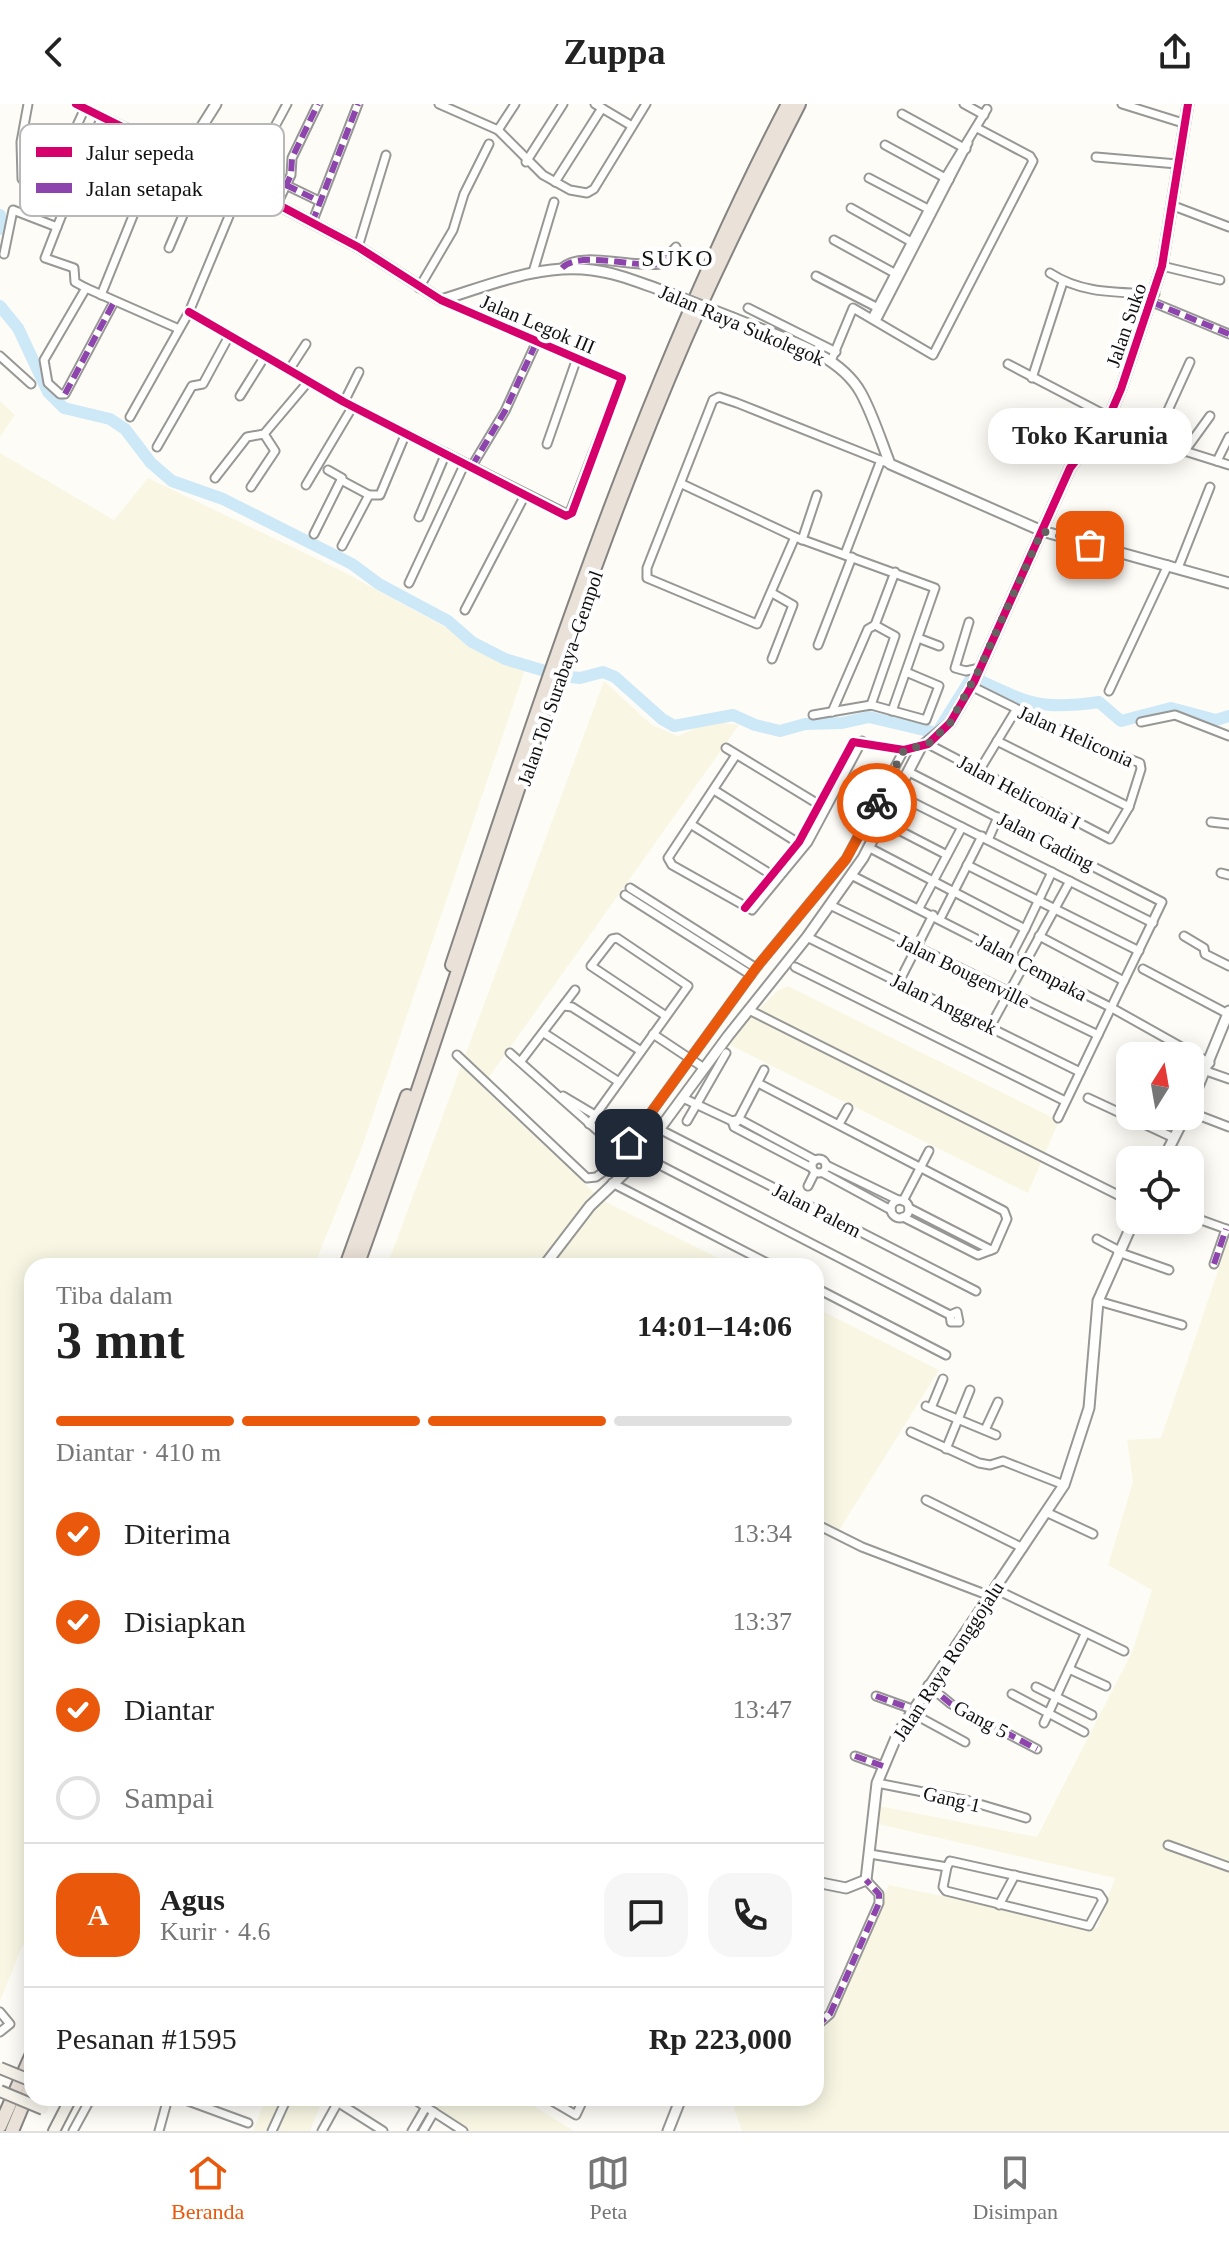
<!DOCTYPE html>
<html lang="id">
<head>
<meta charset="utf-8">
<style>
	:root { --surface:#fff; --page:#f6f6f6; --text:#222; --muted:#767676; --line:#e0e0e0; --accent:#ea580c }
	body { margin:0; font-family:Georgia,serif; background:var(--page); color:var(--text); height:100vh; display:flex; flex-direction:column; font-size:30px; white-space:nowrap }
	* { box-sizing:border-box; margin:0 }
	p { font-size:26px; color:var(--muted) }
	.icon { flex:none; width:44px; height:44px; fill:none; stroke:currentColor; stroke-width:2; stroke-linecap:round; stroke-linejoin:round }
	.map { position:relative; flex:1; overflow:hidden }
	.sheet { position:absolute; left:24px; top:1154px; width:800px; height:848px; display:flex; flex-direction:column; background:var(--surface); border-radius:24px; box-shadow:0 4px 20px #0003 }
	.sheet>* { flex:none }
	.needle { width:52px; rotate:11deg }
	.tools { position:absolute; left:1116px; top:938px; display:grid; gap:16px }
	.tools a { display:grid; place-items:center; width:88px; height:88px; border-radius:16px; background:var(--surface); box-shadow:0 4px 20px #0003; font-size:40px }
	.pin { position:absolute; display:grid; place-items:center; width:68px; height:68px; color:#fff; margin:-34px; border-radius:16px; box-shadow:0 4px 12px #0006 }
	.courier { position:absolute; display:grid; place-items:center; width:80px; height:80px; margin:-40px; border:6px solid #ea580c; border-radius:50%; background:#fff; color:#222; box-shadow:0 2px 10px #0007 }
	.bubble { position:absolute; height:56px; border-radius:24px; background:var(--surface); box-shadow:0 4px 20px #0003; font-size:26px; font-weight:600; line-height:56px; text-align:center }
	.headline em { font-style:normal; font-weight:600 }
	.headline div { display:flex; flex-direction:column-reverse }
	.headline { display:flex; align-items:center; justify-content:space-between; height:136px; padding:0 32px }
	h1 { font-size:52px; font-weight:600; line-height:60px }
	.bar { display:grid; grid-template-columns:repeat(4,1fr); gap:12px 8px; align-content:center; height:96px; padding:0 32px }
	.bar i { height:10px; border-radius:6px; background:var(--line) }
	.bar .selected { background:var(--accent) }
	.bar p { grid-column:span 4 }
	.line { display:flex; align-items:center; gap:20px; padding:0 32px; border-top:2px solid var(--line) }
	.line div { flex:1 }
	.round { display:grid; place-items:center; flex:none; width:84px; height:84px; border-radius:24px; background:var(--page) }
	ol { padding:0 32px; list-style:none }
	li { display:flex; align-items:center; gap:24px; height:88px }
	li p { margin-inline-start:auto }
	li .icon { padding:8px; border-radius:50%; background:var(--accent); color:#fff; stroke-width:4 }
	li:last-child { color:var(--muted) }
	li i { width:44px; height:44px; border:4px solid var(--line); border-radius:50% }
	header { display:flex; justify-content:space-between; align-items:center; height:104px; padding:0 32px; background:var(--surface); font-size:36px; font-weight:600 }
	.dock { display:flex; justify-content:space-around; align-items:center; height:112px; border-top:2px solid var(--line); background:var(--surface); font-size:22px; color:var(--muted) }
	.dock a { display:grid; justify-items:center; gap:4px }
	.dock .selected { color:var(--accent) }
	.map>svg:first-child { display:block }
	.farmland { fill:#f9f7e4 }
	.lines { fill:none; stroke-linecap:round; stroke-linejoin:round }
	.river { stroke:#cde8f7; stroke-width:12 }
	.minor-casing { stroke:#979795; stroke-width:11 }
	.tertiary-casing { stroke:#979795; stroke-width:13 }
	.secondary-casing { stroke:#8e8d8b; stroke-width:14 }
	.motorway-casing { stroke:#858482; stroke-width:16 }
	.minor { stroke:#fffffe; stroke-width:7 }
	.tertiary { stroke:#fffffe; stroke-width:9 }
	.secondary { stroke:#f6f4eb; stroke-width:10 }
	.motorway { stroke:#eae1d8; stroke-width:12 }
	.tertiary-bridge-casing { stroke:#979795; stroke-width:13; stroke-linecap:butt }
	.secondary-bridge-casing { stroke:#8e8d8b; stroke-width:14; stroke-linecap:butt }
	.tertiary-bridge { stroke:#fffffe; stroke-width:9 }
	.secondary-bridge { stroke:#f6f4eb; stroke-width:10 }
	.quiet { stroke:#8e44ad; stroke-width:6; stroke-dasharray:12 6; stroke-linecap:butt }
	.cycleway-casing { stroke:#fff; stroke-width:13 }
	.cycleway { stroke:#d6006c; stroke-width:8 }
	.done { stroke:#646362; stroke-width:8; stroke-dasharray:0 14.4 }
	.route { stroke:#ea580c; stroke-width:10 }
	.labels { text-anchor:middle; stroke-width:8; stroke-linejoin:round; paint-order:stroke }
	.street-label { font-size:20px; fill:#111; stroke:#fff }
	.quarter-label { font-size:24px; letter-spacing:2px; fill:#111; stroke:#fff }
	.key { fill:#fff; stroke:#b8b8b8; stroke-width:2 }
	.key-label { font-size:22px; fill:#111 }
</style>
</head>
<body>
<header><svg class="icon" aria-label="back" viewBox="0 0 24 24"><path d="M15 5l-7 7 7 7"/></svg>Zuppa<svg class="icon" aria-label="share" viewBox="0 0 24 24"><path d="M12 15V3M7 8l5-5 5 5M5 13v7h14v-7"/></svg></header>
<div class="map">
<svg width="1229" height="2027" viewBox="0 0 1229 2027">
	<rect width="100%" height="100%" fill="#fdfcf7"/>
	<g class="farmland">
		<polygon points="0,297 15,311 0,333"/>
		<polygon points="0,349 114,416 148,374 338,465 525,566 361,1046 314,1162 32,1162 32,1830 22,1843 0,1897"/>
		<polygon points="604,577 652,621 678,632 711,617 739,621 482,983 602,1096 734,1162 387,1162"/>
		<polygon points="788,882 1059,1017 1028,1089 726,939 777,887"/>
		<polygon points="1229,1135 1229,2027 742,2027 734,2005 737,1994 816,1994 816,1920 830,1909 889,1781 1097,1824 1115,1774 878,1720 879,1702 1037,1733 1132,1548 1152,1486 1108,1461 1133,1378 1127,1336 1161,1334"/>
		<polygon points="816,1204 939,1266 838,1428 816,1415"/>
		<polygon points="266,1994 323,1994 310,2027 253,2027"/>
		<polygon points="416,1994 521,1994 574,2027 468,2027"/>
	</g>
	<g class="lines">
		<g class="river">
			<polyline points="0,111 0,125"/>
			<path d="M0 202 18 224 48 288 64 304 110 315 125 325 151 359 172 377 223 395 352 460 379 480 448 517 472 538 505 555 562 572 580 574 603 568 615 573 662 615 674 622 733 611 755 621 780 627 805 620 842 619 869 613 937 629 972 573C1027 598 1036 607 1099 598L1121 617 1171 604 1216 616 1229 612"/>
		</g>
		<defs>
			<g id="minor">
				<polyline points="76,0 184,51"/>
				<polyline points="439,0 498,26 543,71 570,86 587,89 594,85 646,0"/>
				<polyline points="595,0 632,22"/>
				<polyline points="964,0 984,11"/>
				<polyline points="1122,0 1183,19"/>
				<polyline points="902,10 966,45"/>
				<polyline points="273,26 287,0"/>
				<polyline points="498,26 515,0"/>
				<polyline points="885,41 949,76"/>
				<polyline points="67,43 85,4"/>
				<polyline points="1096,53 1177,60"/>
				<polyline points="526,58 563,0"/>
				<polyline points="869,74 932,107"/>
				<polyline points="22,75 21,38 28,0"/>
				<polyline points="555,78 602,4"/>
				<polyline points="286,81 319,97"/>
				<polyline points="277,100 291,71 292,54 318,0"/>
				<polyline points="1171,101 1229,123"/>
				<polyline points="851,104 915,140"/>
				<polyline points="312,119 358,0"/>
				<polyline points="57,123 45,154 74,164 75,178 86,184 179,225"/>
				<polyline points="834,136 898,171"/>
				<polyline points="358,143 386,51"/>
				<polyline points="169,144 204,62"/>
				<polyline points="4,150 13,106 57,123 102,12"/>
				<polyline points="1162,162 1220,176"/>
				<path d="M562 164C579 146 634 164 660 160L676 143"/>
				<polyline points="533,168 554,98"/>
				<path d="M1050 169C1082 190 1117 188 1155 190"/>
				<polyline points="816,172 880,205"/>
				<polyline points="86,184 44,256 48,279 60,290 65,290 114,198"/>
				<polyline points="419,184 453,126 464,90 489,40"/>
				<polyline points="101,191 162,40"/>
				<polyline points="1152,198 1229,230"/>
				<polyline points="748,204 836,248"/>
				<polyline points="189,208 344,298 569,411 622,274 441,196"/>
				<polyline points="872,214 945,74 987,5"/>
				<polyline points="876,217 968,39"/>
				<polyline points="0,252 31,280"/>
				<polyline points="831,257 853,204 933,251 1033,57 1030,52 977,24"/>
				<polyline points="1008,260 1159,339 1229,361"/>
				<polyline points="289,266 306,240"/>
				<polyline points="1032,274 1063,178"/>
				<polyline points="240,292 265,252"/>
				<polyline points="344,298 359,268"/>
				<polyline points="130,313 189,208 242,81"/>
				<polyline points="1154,337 1190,258"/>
				<polyline points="547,340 577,254"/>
				<polyline points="157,343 192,282 203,280 229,232"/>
				<polyline points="1184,348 1210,312"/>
				<polyline points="1217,357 1229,333"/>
				<polyline points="472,362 505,307 537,237"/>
				<polyline points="215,374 247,333 264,330 308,278"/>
				<polyline points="341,376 369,391"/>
				<polyline points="682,380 795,433 935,484 892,607"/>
				<polyline points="306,381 353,302"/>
				<polyline points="251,383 275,347 264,330"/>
				<polyline points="419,413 446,349"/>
				<polyline points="314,430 342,374 328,366"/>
				<polyline points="795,433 757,520 647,474 647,464 713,296 719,293 737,299 890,360"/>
				<polyline points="802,436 817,391"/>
				<polyline points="342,442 369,391 380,391 406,329"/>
				<polyline points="845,450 881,356"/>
				<polyline points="1178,464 1210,383"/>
				<polyline points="409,479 465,359"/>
				<polyline points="465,506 525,391"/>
				<polyline points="969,518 955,564 966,567 980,564"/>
				<polyline points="918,534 939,542"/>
				<polyline points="818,541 852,453"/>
				<polyline points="772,555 793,501 772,489"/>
				<polyline points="971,582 1074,633 1140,659 1141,665 1129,703"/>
				<polyline points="1109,587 1168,461"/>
				<polyline points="871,601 895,532 875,521"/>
				<polyline points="832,608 868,525 875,521 895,468"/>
				<polyline points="813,611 871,601 926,616 939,582 906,568"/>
				<polyline points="1141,618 1175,611 1229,632"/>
				<polyline points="928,640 1110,735 1129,703 997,637"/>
				<polyline points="726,644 818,700"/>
				<polyline points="736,651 668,754 672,761 752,806 808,738 862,637"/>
				<polyline points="979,667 1016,606"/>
				<polyline points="909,668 1162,798 1058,1014"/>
				<polyline points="714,686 800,740"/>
				<polyline points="898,691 1153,819"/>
				<polyline points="883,718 947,751"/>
				<polyline points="1211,718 1229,720"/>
				<polyline points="692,721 772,771"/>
				<polyline points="988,736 998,713"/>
				<polyline points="868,743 1025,825 1052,768"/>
				<polyline points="967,761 1139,847"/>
				<polyline points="1221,769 1229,771"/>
				<polyline points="851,771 1112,904 1210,959"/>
				<polyline points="630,784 756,864"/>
				<polyline points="625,791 751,871"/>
				<polyline points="830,801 1098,931"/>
				<polyline points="745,804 799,738 853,638 904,646 921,643"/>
				<polyline points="919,804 962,723"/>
				<polyline points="940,815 982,732"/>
				<polyline points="1039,832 1124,877"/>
				<polyline points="1184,832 1204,844 1205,850 1229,862"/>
				<polyline points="807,833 1080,968"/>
				<polyline points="1011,852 1025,825"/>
				<polyline points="795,863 1065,997"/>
				<polyline points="1143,865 1228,910"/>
				<polyline points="899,878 933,811"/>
				<polyline points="564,902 572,903 641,947"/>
				<polyline points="749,906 1130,1097"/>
				<polyline points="990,923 1070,777"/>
				<polyline points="544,929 619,978"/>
				<polyline points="653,930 704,964"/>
				<polyline points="510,949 599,1028"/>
				<polyline points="457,951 587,1074 596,1073 613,1061 756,864 846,755 904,646"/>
				<polyline points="521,957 575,886"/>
				<polyline points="1206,967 1229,975"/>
				<polyline points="758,979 1004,1107 1007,1115 994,1145 978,1151 903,1113"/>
				<polyline points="563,992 595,1011"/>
				<polyline points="683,994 732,1017 739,1015 815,1056"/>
				<polyline points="1088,994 1174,1034"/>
				<polyline points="1190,1008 1229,1023"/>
				<polyline points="687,1017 726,949"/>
				<polyline points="732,1017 734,1023 812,1064"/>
				<polyline points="737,1018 764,966"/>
				<polyline points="589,1020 688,882 617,834 612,835 591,862 666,912"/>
				<polyline points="839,1020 848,1004"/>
				<polyline points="659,1025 976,1187"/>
				<polyline points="648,1039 653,1046 652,1057 950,1211 957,1208 959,1218 951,1218 950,1211"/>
				<circle cx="819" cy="1062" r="7"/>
				<polyline points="633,1061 643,1063 652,1057"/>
				<polyline points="826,1061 898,1096"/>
				<polyline points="823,1069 891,1106"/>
				<polyline points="612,1079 773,1162"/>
				<polyline points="808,1082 815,1068"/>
				<circle cx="900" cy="1105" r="9"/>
				<polyline points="903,1097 929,1047"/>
				<polyline points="909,1104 991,1146"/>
				<polyline points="1190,1112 1229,1126"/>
				<polyline points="1097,1135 1118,1146"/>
				<polyline points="1118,1148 1169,1166"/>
				<polyline points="1214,1160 1226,1125"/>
				<polyline points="816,1184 946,1251"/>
				<polyline points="1098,1197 1182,1221"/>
				<polyline points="926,1302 996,1331"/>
				<polyline points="931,1304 943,1275"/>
				<polyline points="985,1326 998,1298"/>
				<polyline points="911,1328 979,1359 990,1361 1003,1357 1064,1381"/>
				<polyline points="946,1345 970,1286"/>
				<polyline points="926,1396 1023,1444"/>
				<polyline points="1048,1409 1093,1430"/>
				<polyline points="816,1420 862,1443 990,1492"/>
				<polyline points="995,1485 1124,1547"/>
				<polyline points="1069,1565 1106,1582"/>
				<polyline points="928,1581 951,1600 1037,1645"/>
				<polyline points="1036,1583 1092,1611"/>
				<polyline points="1012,1590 1084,1628"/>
				<polyline points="876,1592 912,1605"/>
				<polyline points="910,1608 965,1638"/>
				<polyline points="1044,1619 1085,1530"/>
				<polyline points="855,1652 883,1662"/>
				<polyline points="877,1679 969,1697 1026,1714"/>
				<polyline points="1168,1741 1229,1763"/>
				<polyline points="870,1750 947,1763 950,1757 1099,1790 1103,1796 1089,1822 946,1787 943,1783 947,1763"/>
				<polyline points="999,1801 1015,1771"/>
				<polyline points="0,1908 10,1920 0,1928"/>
				<polyline points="816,1922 830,1910 879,1799 879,1790 866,1776"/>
				<polyline points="180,1994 248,2019"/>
				<polyline points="331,1994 383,2027"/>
				<polyline points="412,1994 463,2027"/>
				<polyline points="547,1994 576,2011 584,1994"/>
				<polyline points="73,2027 91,1994"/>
				<polyline points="159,2027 168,1994"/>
				<polyline points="272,2027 287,1994"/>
				<polyline points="322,2027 338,1998"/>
				<polyline points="412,2027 426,2003"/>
				<polyline points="423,2027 434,2008"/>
			</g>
			<g id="tertiary">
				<path d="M216 0 184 51 358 143 441 196C490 181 541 159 592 166 617 169 640 179 664 187"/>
				<path d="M733 214C775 232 838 247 861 289 873 311 881 337 890 360L1042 427 1229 479"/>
				<polyline points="1190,1002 1229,907"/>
				<polyline points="1163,1056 1185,1012"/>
				<polyline points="544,1162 590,1102 633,1061 728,932 807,833 863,754 921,643 950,619 974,578 1070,364 1109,313 1121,285 1162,162 1188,0"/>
				<polyline points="816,1778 846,1784 866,1776 877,1679 898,1629 1064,1381 1089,1304 1098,1197 1134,1116"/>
				<polyline points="668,2027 681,1994"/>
			</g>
			<polyline id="secondary" points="54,2027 71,1994"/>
			<g id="motorway">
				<path d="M452 861C550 567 645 275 788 0"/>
				<polyline points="346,1162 407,992"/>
				<path d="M357 1162C468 856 556 534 685 236 720 156 759 78 799 0"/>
				<polyline points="0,2022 32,1950"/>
				<polyline points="12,2027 32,1979"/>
			</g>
		</defs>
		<use href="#minor" class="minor-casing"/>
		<use href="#tertiary" class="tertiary-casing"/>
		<use href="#secondary" class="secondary-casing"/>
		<use href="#motorway" class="motorway-casing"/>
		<use href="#minor" class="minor"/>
		<use href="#tertiary" class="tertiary"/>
		<use href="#secondary" class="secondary"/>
		<use href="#motorway" class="motorway"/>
		<defs>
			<polyline id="tertiary-bridge" points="664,187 733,214"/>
			<g id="secondary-bridge">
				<polyline points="0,1964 32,1977"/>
				<polyline points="0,1987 43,2005"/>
			</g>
		</defs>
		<use href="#tertiary-bridge" class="tertiary-bridge-casing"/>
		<use href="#secondary-bridge" class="secondary-bridge-casing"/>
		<use href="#tertiary-bridge" class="tertiary-bridge"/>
		<use href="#secondary-bridge" class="secondary-bridge"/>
		<g class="quiet">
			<polyline points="286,81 319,97"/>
			<polyline points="277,100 291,71 292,54 318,0"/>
			<polyline points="312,119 358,0"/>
			<path d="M562 164C579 146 634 164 660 160L676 143"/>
			<polyline points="1152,198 1229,230"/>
			<polyline points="65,290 114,198"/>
			<polyline points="472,362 505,307 537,237"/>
			<polyline points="1214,1160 1226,1125"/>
			<polyline points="928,1581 951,1600 1037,1645"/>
			<polyline points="876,1592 912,1605"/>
			<polyline points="855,1652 883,1662"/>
			<polyline points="816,1922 830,1910 879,1799 879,1790 866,1776"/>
		</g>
		<defs>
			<g id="cycleway">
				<polyline points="76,0 277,100 358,143 441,196 622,274 572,409 566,412 344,298 189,208"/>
				<polyline points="745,804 799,738 853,638 904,646 928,640 950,619 974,578 1070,364 1109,313 1121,285 1162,162 1188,0"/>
			</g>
		</defs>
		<use href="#cycleway" class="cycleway-casing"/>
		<use href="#cycleway" class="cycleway"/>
	</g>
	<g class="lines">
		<polyline class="done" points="877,699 904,646 928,640 950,619 980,564 1042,427 1090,441"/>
		<polyline class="route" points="629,1039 756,864 846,755 877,699"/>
	</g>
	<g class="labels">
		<g class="street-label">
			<text transform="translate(538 220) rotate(23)" y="7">Jalan Legok III</text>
			<text transform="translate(742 221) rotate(23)" y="7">Jalan Raya Sukolegok</text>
			<text transform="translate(1126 221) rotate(-71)" y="7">Jalan Suko</text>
			<text transform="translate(560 574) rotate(-71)" y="7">Jalan Tol Surabaya–Gempol</text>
			<text transform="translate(1076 632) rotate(24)" y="7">Jalan Heliconia</text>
			<text transform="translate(1019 688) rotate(28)" y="7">Jalan Heliconia I</text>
			<text transform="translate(1046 737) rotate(27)" y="7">Jalan Gading</text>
			<text transform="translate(1032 863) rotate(28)" y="7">Jalan Cempaka</text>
			<text transform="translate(964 867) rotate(26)" y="7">Jalan Bougenville</text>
			<text transform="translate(944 900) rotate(26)" y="7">Jalan Anggrek</text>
			<text transform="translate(817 1106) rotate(27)" y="7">Jalan Palem</text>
			<text transform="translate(948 1557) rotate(-57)" y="7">Jalan Raya Ronggojalu</text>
			<text transform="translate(981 1615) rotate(28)" y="7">Gang 5</text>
			<text transform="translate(952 1695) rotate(13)" y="7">Gang 1</text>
		</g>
		<g class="quarter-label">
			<text x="678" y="162">SUKO</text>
		</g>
	</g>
	<rect x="20" y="20" width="264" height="92" rx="12" class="key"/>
	<rect x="36" y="43" width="36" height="10" fill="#d6006c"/>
	<rect x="36" y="79" width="36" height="10" fill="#8e44ad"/>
	<g class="key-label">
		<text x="86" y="56">Jalur sepeda</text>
		<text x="86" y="92">Jalan setapak</text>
	</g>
</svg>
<div class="tools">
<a><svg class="needle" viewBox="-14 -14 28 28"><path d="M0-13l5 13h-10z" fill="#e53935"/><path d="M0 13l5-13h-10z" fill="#767676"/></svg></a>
<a><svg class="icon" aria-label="locate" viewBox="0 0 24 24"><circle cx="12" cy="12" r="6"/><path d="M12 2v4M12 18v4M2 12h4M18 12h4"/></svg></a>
</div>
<div class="pin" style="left:1090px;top:441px;background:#ea580c"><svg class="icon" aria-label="bag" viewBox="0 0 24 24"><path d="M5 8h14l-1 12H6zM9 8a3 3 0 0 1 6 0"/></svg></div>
<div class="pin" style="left:629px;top:1039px;background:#1f2937"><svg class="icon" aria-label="home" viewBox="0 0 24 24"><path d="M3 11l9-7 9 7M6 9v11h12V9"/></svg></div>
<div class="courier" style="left:877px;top:699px"><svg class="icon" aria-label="bike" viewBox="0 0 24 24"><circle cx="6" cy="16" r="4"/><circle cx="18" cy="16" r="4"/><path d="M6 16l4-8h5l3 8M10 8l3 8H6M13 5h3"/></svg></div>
<div class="bubble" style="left:988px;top:304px;width:204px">Toko Karunia</div>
<section class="sheet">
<div class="headline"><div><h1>3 mnt</h1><p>Tiba dalam</p></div><em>14:01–14:06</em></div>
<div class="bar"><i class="selected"></i><i class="selected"></i><i class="selected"></i><i></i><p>Diantar · 410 m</p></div>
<ol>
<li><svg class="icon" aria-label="check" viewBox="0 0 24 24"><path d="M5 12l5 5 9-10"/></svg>Diterima<p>13:34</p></li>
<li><svg class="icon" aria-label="check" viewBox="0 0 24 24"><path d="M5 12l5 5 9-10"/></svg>Disiapkan<p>13:37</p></li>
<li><svg class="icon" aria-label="check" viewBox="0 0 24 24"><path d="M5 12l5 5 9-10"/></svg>Diantar<p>13:47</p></li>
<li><i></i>Sampai</li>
</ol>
<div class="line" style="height:144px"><b class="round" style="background:var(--accent);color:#fff">A</b><div><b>Agus</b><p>Kurir · 4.6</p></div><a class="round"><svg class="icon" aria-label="chat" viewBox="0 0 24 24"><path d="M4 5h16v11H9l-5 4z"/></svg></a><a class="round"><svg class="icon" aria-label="phone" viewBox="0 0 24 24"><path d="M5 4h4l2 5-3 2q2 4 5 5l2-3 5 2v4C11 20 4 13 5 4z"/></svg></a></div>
<div class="line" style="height:104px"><div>Pesanan #1595</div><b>Rp 223,000</b></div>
</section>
</div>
<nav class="dock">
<a class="selected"><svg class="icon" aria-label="home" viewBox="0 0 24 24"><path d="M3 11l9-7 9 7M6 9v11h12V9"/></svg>Beranda</a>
<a><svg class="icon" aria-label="map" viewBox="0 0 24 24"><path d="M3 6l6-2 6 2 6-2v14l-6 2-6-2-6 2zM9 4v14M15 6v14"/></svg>Peta</a>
<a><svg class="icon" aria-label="saved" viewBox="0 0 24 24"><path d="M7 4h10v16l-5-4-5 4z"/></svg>Disimpan</a>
</nav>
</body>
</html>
